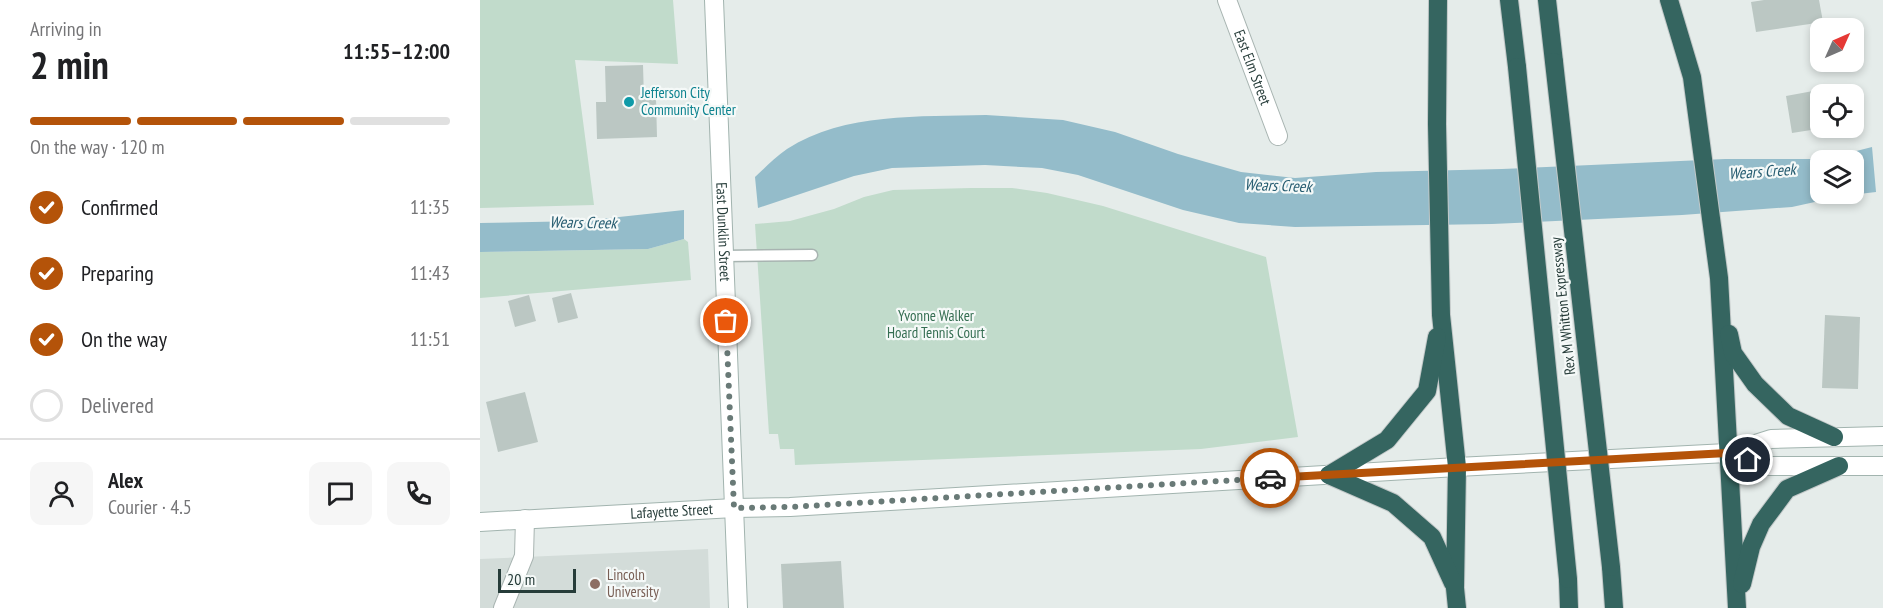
<!DOCTYPE html>
<html lang="en">
<head>
<meta charset="utf-8">
<style>
	:root { --surface:#fff; --page:#f6f6f6; --text:#202124; --muted:#757577; --line:#e0e0e0; --accent:#b45309 }
	body { margin:0; font-family:"PT Sans Narrow",sans-serif; background:var(--page); color:var(--text); height:100vh; display:flex; flex-direction:column; font-size:22px; white-space:nowrap }
	* { box-sizing:border-box; margin:0 }
	p { font-size:20px; color:var(--muted) }
	.icon { flex:none; width:33px; height:33px; fill:none; stroke:currentColor; stroke-width:2; stroke-linecap:round; stroke-linejoin:round }
	.map { position:relative; flex:1; overflow:hidden }
	.sheet { display:flex; flex-direction:column; background:var(--surface); width:480px }
	.sheet>* { flex:none }
	.needle { width:39px; rotate:45deg }
	.fabs { position:absolute; left:1330px; top:18px; display:grid; gap:12px }
	.fabs a { display:grid; place-items:center; width:54px; height:54px; border-radius:12px; background:var(--surface); box-shadow:0 3px 9px #0003; font-size:30px }
	.scale { position:absolute; left:18px; bottom:15px; width:78px; box-sizing:border-box; padding-left:6px; border:3px solid #263c39; border-top:0; font-size:16px; line-height:21px; white-space:nowrap; color:#263c39; -webkit-text-stroke:4px #f5f9f8; paint-order:stroke }
	.pin { position:absolute; display:grid; place-items:center; width:51px; height:51px; color:#fff; margin:-26px; border:3px solid #fff; border-radius:50%; box-shadow:0 2px 6px #0007 }
	.courier { position:absolute; display:grid; place-items:center; width:60px; height:60px; margin:-30px; border:4px solid #b45309; border-radius:50%; background:#fff; color:#222; box-shadow:0 2px 8px #0007 }
	.head em { font-style:normal; font-weight:800 }
	.head div { display:flex; flex-direction:column-reverse }
	.head { display:flex; align-items:center; justify-content:space-between; height:102px; padding:0 30px }
	h1 { font-size:39px; font-weight:800; line-height:45px }
	.bar { display:grid; grid-template-columns:repeat(4,1fr); gap:9px 6px; align-content:center; height:72px; padding:0 30px }
	.bar i { height:8px; border-radius:4px; background:var(--line) }
	.bar .active { background:var(--accent) }
	.bar p { grid-column:span 4 }
	.line { display:flex; align-items:center; gap:15px; padding:0 30px; border-top:2px solid var(--line) }
	.line div { flex:1 }
	.round { display:grid; place-items:center; flex:none; width:63px; height:63px; border-radius:12px; background:var(--page) }
	ol { padding:0 30px; list-style:none }
	li { display:flex; align-items:center; gap:18px; height:66px }
	li p { margin-inline-start:auto }
	li .icon { padding:6px; border-radius:50%; background:var(--accent); color:#fff; stroke-width:4 }
	li:last-child { color:var(--muted) }
	li i { width:33px; height:33px; border:3px solid var(--line); border-radius:50% }
	main { display:flex; flex:1; min-height:0 }
	.map>svg:first-child { display:block }
	.built { fill:#d3dcd9 }
	.green { fill:#c1dbcb }
	.water { fill:#94bcca; fill-rule:evenodd }
	.building { fill:#bbc7c3 }
	.lines { fill:none; stroke-linecap:round; stroke-linejoin:round }
	.service-casing { stroke:#a8b4b1; stroke-width:13 }
	.minor-casing { stroke:#a8b4b1; stroke-width:20 }
	.secondary-casing { stroke:#a2b4af; stroke-width:20 }
	.motorway-casing { stroke:#c2c8c8; stroke-width:20 }
	.service { stroke:#fff; stroke-width:10 }
	.minor { stroke:#fff; stroke-width:18 }
	.secondary { stroke:#fff; stroke-width:18 }
	.motorway { stroke:#356560; stroke-width:18 }
	.motorway-bridge-casing { stroke:#c2c8c8; stroke-width:20; stroke-linecap:butt }
	.motorway-bridge { stroke:#356560; stroke-width:18 }
	.done { stroke:#697a77; stroke-width:6; stroke-dasharray:0 10.8 }
	.route { stroke:#b45309; stroke-width:8 }
	.culture-dot { fill:#0f9aa8; stroke:#f5f9f8; stroke-width:2 }
	.education-dot { fill:#8d6e63; stroke:#f5f9f8; stroke-width:2 }
	.labels { text-anchor:middle; stroke-width:4.5; stroke-linejoin:round; paint-order:stroke }
	.street-label { font-size:15px; fill:#263c39; stroke:#f5f9f8 }
	.culture-label { font-size:15px; fill:#0d838f; stroke:#f5f9f8; text-anchor:start }
	.park-label { font-size:15px; fill:#356e52; stroke:#f5f9f8 }
	.education-label { font-size:15px; fill:#785e54; stroke:#f5f9f8; text-anchor:start }
	.water-label { font-size:16px; font-style:italic; fill:#275d71; stroke:#f5f9f8 }
</style>
</head>
<body>
<main>
<section class="sheet">
<div class="head"><div><h1>2 min</h1><p>Arriving in</p></div><em>11:55–12:00</em></div>
<div class="bar"><i class="active"></i><i class="active"></i><i class="active"></i><i></i><p>On the way · 120 m</p></div>
<ol>
<li><svg class="icon" aria-label="check" viewBox="0 0 24 24"><path d="M5 12l5 5 9-10"/></svg>Confirmed<p>11:35</p></li>
<li><svg class="icon" aria-label="check" viewBox="0 0 24 24"><path d="M5 12l5 5 9-10"/></svg>Preparing<p>11:43</p></li>
<li><svg class="icon" aria-label="check" viewBox="0 0 24 24"><path d="M5 12l5 5 9-10"/></svg>On the way<p>11:51</p></li>
<li><i></i>Delivered</li>
</ol>
<div class="line" style="height:108px"><a class="round"><svg class="icon" aria-label="person" viewBox="0 0 24 24"><circle cx="12" cy="8" r="4"/><path d="M4 21q1-7 8-7t8 7"/></svg></a><div><b>Alex</b><p>Courier · 4.5</p></div><a class="round"><svg class="icon" aria-label="chat" viewBox="0 0 24 24"><path d="M4 5h16v11H9l-5 4z"/></svg></a><a class="round"><svg class="icon" aria-label="phone" viewBox="0 0 24 24"><path d="M5 4h4l2 5-3 2q2 4 5 5l2-3 5 2v4C11 20 4 13 5 4z"/></svg></a></div>
</section>
<div class="map">
<svg width="1403" height="608" viewBox="0 0 1403 608">
	<rect width="100%" height="100%" fill="#e5ecea"/>
	<polygon class="built" points="228,549 230,608 0,608 0,559"/>
	<g class="green">
		<polygon points="0,0 193,0 198,64 95,60 114,205 0,208"/>
		<polygon points="491,188 532,188 567,193 623,206 786,257 818,437 721,449 315,465 314,449 300,449 298,434 289,434 275,224 310,221 354,209 384,197 413,190"/>
		<polygon points="204,239 208,242 211,280 0,298 0,252 168,249"/>
	</g>
	<g class="water">
		<path d="M506 115 583 120 635 132 698 154 761 172 815 178 896 172 1022 169 1245 159H1345L1392 147 1396 192 1362 196 1312 207 1202 215 1012 224 815 227 759 223 703 210 598 175 562 168 505 165 412 168 374 176 278 208 275 177C285 168 295 157 307 149 365 112 440 117 506 115ZM1341 160H1374V194H1341Z"/>
		<polygon points="204,210 204,239 168,249 0,252 0,223 102,221"/>
	</g>
	<g class="building">
		<polygon points="1284,0 1339,0 1343,22 1276,32 1271,2"/>
		<polygon points="163,65 164,99 176,98 177,137 117,139 116,102 126,102 125,66"/>
		<polygon points="1344,89 1345,94 1341,94 1341,128 1344,128 1312,133 1306,96"/>
		<polygon points="91,293 98,318 78,323 72,298"/>
		<polygon points="49,295 56,321 35,327 28,301"/>
		<polygon points="1345,315 1380,317 1378,389 1342,388"/>
		<polygon points="45,392 58,442 18,452 6,402"/>
		<polygon points="361,561 364,608 303,608 301,564"/>
	</g>
	<g class="lines">
		<defs>
			<polyline id="service" points="243,256 332,255"/>
			<g id="minor">
				<path id="s1" d="M747 0 798 136"/>
				<polyline points="23,608 44,556 45,519"/>
			</g>
			<g id="secondary">
				<path id="s2" d="M234 0 258 608"/>
				<polyline points="1247,453 1289,466 1403,466"/>
				<path id="s3" d="M0 522 254 508 310 507 977 467 1247 453 1291 439 1403 436"/>
			</g>
			<g id="motorway">
				<polyline points="958,0 957,124 961,315 977,467 975,588 977,608"/>
				<polyline points="1029,0 1037,67"/>
				<polyline points="1067,0 1074,62"/>
				<polyline points="1189,0 1212,77 1239,278 1257,608"/>
				<polyline points="1249,334 1253,353 1275,384 1308,416 1354,437"/>
				<polyline points="849,475 907,440 947,391 957,337"/>
				<polyline points="849,475 913,503 952,537 973,583"/>
				<polyline points="1131,567 1134,608"/>
				<polyline points="1088,579 1089,608"/>
				<polyline points="1262,584 1271,547 1281,524 1307,489 1359,466"/>
			</g>
		</defs>
		<use href="#service" class="service-casing"/>
		<use href="#minor" class="minor-casing"/>
		<use href="#secondary" class="secondary-casing"/>
		<use href="#motorway" class="motorway-casing"/>
		<use href="#service" class="service"/>
		<use href="#minor" class="minor"/>
		<use href="#secondary" class="secondary"/>
		<use href="#motorway" class="motorway"/>
		<defs>
			<g id="motorway-bridge">
				<polyline points="1074,62 1131,567"/>
				<polyline points="1037,67 1088,579"/>
			</g>
		</defs>
		<use href="#motorway-bridge" class="motorway-bridge-casing"/>
		<use href="#motorway-bridge" class="motorway-bridge"/>
	</g>
	<g class="lines">
		<polyline class="done" points="246,321 254,508 310,507 790,478"/>
		<polyline class="route" points="790,478 1247,453 1268,460"/>
	</g>
	<circle class="culture-dot" cx="149" cy="102" r="6"/>
	<circle class="education-dot" cx="115" cy="584" r="6"/>
	<g class="labels">
		<g class="street-label">
			<text dy="5" stroke="none"><textPath href="#s1" startOffset="72">East Elm Street</textPath></text>
			<text dy="5" stroke="none"><textPath href="#s2" startOffset="232">East Dunklin Street</textPath></text>
			<text transform="translate(1083 306) rotate(-96)" y="5">Rex M Whitton Expressway</text>
			<text dy="5" stroke="none"><textPath href="#s3" startOffset="192">Lafayette Street</textPath></text>
		</g>
		<g class="culture-label">
			<text x="161" y="98">Jefferson City<tspan x="161" dy="17">Community Center</tspan></text>
		</g>
		<g class="park-label">
			<text x="456" y="321">Yvonne Walker<tspan x="456" dy="17">Hoard Tennis Court</tspan></text>
		</g>
		<g class="education-label">
			<text x="127" y="580">Lincoln<tspan x="127" dy="17">University</tspan></text>
		</g>
		<g class="water-label">
			<text transform="translate(1282 171) rotate(-4)" y="6">Wears Creek</text>
			<text transform="translate(798 185) rotate(2)" y="6">Wears Creek</text>
			<text transform="translate(103 222) rotate(1)" y="6">Wears Creek</text>
		</g>
	</g>
</svg>
<div class="fabs">
<a><svg class="needle" viewBox="-14 -14 28 28"><path d="M0-13l5 13h-10z" fill="#e53935"/><path d="M0 13l5-13h-10z" fill="#757577"/></svg></a>
<a><svg class="icon" aria-label="locate" viewBox="0 0 24 24"><circle cx="12" cy="12" r="6"/><path d="M12 2v4M12 18v4M2 12h4M18 12h4"/></svg></a>
<a><svg class="icon" aria-label="layers" viewBox="0 0 24 24"><path d="M12 4l9 5-9 5-9-5zM3 14l9 5 9-5"/></svg></a>
</div>
<div class="scale">20 m</div>
<div class="pin" style="left:246px;top:321px;background:#ea580c"><svg class="icon" aria-label="bag" viewBox="0 0 24 24"><path d="M5 8h14l-1 12H6zM9 8a3 3 0 0 1 6 0"/></svg></div>
<div class="pin" style="left:1268px;top:460px;background:#1f2937"><svg class="icon" aria-label="home" viewBox="0 0 24 24"><path d="M3 11l9-7 9 7M6 9v11h12V9"/></svg></div>
<div class="courier" style="left:790px;top:478px"><svg class="icon" aria-label="car" viewBox="0 0 24 24"><path d="M5 17H2v-5l4-1 3-4h7l3 4 3 1v5h-3M9 17h6M6 11h13"/><circle cx="7" cy="17" r="2"/><circle cx="17" cy="17" r="2"/></svg></div>
</div>
</main>
</body>
</html>
